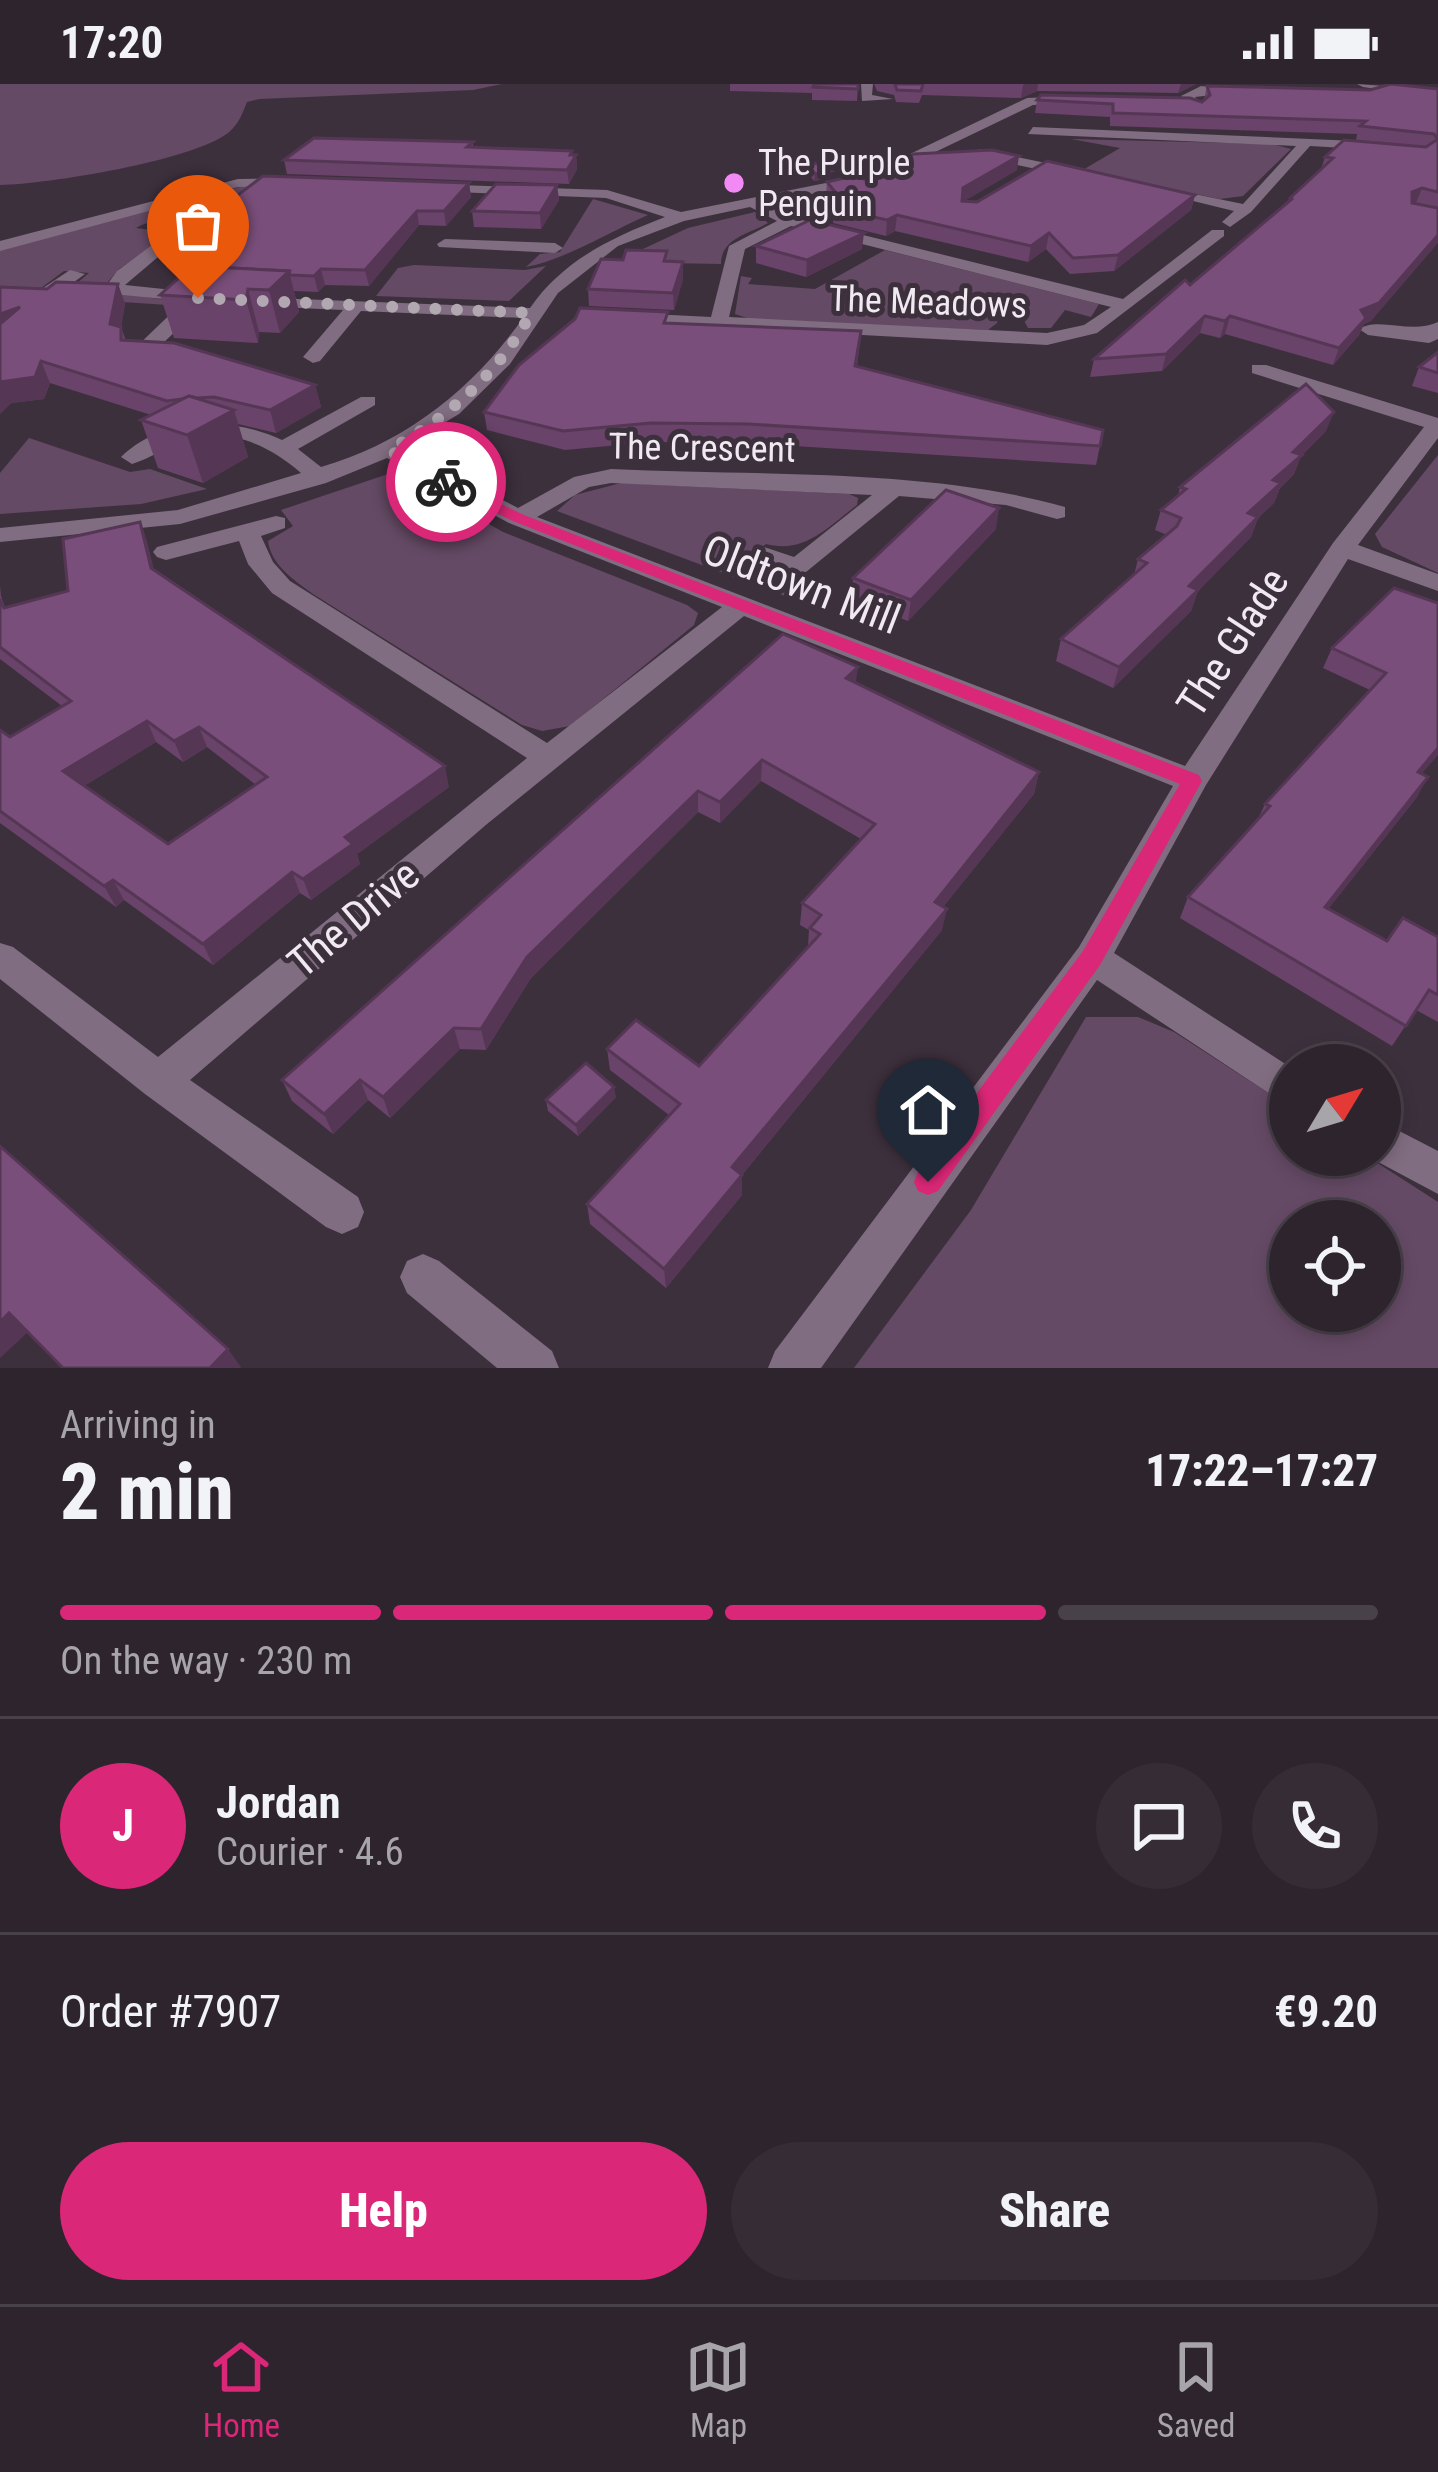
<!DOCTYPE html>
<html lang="en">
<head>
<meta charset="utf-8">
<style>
	:root { --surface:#2e242e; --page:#362c36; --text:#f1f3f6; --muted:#a7a4aa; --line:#49414a; --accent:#db2777 }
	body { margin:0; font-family:"Roboto Condensed",sans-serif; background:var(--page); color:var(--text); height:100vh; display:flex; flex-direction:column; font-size:45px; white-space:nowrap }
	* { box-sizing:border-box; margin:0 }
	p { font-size:39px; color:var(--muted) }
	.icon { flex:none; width:66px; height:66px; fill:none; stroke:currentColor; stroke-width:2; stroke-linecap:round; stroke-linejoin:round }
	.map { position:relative; height:1284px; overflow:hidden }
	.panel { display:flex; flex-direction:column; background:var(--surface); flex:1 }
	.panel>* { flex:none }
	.needle { width:78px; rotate:52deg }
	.controls { position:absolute; left:1269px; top:960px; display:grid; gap:24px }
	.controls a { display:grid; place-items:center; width:132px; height:132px; border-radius:50%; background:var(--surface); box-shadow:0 6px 18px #0003,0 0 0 3px var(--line); font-size:60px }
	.pin { position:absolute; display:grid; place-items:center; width:102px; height:102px; color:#fff; margin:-123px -51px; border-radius:50% 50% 50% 0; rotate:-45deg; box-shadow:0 0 12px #0007 }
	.pin .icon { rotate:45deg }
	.courier { position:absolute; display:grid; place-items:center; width:120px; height:120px; margin:-60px; border:9px solid #db2777; border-radius:50%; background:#fff; color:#222; box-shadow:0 3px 15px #0007 }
	.summary em { font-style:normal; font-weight:800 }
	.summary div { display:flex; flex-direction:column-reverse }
	.summary { display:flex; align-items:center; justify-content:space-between; height:204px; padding:0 60px }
	h1 { font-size:78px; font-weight:800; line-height:90px }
	.bar { display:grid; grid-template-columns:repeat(4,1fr); gap:18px 12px; align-content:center; height:144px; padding:0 60px }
	.bar i { height:15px; border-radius:9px; background:var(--line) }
	.bar .current { background:var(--accent) }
	.bar p { grid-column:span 4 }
	.line { display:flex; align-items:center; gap:30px; padding:0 60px; border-top:3px solid var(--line) }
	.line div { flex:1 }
	.round { display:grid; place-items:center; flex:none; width:126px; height:126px; border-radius:63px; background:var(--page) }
	.button { display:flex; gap:24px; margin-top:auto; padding:24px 60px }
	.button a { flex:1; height:138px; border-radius:72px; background:var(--accent); color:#fff; font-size:48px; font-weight:800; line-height:138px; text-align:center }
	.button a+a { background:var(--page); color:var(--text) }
	.status { display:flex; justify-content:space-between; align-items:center; height:84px; padding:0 60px; background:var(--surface); direction:ltr }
	.status svg { height:33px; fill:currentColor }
	.tab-bar { display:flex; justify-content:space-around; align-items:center; height:168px; border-top:3px solid var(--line); background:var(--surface); font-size:33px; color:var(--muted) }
	.tab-bar a { display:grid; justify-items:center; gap:6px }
	.tab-bar .current { color:var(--accent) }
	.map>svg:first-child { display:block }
	.green { fill:#654a65; fill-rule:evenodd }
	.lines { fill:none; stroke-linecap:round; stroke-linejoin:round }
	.minor { fill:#816d81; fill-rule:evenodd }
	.wall { fill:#694369; fill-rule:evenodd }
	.shaded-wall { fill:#553755 }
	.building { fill:#7a4e7a; stroke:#553755; stroke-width:3; fill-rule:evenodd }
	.route { fill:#db2777 }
	.done { stroke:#b2a8b2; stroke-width:12; stroke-dasharray:0 21.6 }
	.poi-dot { fill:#f18af4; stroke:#3d303d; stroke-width:4.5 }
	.labels { text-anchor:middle; stroke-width:10; stroke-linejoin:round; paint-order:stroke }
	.far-poi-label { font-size:36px; fill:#f1e9f1; stroke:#3d303d; text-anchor:start }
	.far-street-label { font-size:36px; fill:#f1e9f1; stroke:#3d303d }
	.street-label { font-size:42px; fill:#f1e9f1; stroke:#3d303d }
</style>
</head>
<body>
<div class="status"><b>17:20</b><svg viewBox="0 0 49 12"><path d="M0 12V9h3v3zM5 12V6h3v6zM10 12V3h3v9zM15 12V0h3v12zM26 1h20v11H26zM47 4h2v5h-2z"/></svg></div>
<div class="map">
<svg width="1438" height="1284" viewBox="0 0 1438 1284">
	<rect width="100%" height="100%" fill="#3d303d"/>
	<g class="green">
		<path d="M0 0H502L473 6 259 15 247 18C242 30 239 40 228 49 191 77 48 100 0 101Z"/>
		<polygon points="1071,55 1272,60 1291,65 1243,112 1220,115 1081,87 1120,64"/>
		<path d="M251 100 228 130C208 130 150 134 136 144L160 147 163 154 119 185 101 206 165 216 168 221 76 215V200L89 189 64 187 41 204 0 202V165Z"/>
		<path d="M593 115 648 131C609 148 567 175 526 183L540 170 560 168Z"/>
		<path d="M755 128 768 139C749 150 721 154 721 180L615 178 688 144Z"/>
		<polygon points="885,166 1099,220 1091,233 1065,226 1051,244 1028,244 1020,229 998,230 997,239 988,246 753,236 735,230 741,192 752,194 748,200 815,205"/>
		<polygon points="414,181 525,186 546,182 509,217 376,212 398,184"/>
		<polygon points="29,354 130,388 150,385 207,405 141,420 0,430 0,389"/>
		<polygon points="1438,371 1438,489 1382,463 1375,450"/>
		<path d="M397 387 503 448 687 521 698 529 694 541 570 642 542 647 522 641 313 510C294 496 271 481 268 457L293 442 281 426Z"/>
		<path d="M621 399 849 410 858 414 857 421C828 443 805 470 766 460L747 474 808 503 793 515 557 427 575 411Z"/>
		<path d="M1086 933H1138L1174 948 1290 1023V1071H1365L1438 1118V1284H854L971 1126ZM1290 1137H1380V1227H1290Z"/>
	</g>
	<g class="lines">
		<g class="minor">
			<polygon points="861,0 873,0 872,11 893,15 862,17"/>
			<polygon points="1357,0 1438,6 1438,14 1363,3"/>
			<polygon points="1201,2 1248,7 1195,13 1207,27 1201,31 1181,12"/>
			<path d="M1079 12 1075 19 1033 21 875 97 767 120 794 134 1123 215 1212 146H1224V152L1097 249 1047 261 625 238V230L631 229 711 233 729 162 777 137 750 123 684 137 618 162 558 209 510 280 459 330 402 364 518 424 574 393 611 385C755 392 929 384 1065 423V433L1057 435 1006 421 899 412 806 488H788L751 471 764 463 794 473 872 411 611 399 589 403 537 433 1185 682 1333 459 1424 343 1252 289V281H1266L1438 334V354L1358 461 1438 490V507L1348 475 1206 701 1114 869 1290 983V1023L1097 896 821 1284H768L775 1267 1079 863 1173 702 744 532 487 740 190 996 358 1113 364 1128 358 1143 342 1150 326 1143 145 1010 0 895V859L13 863 158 973 527 674 272 509 248 480 239 457 166 476 157 473 153 468 157 463 276 432 285 434V444L261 452 273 478 290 497 547 659 722 523 509 439 387 374 326 399 180 440 0 458V444L178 426 301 389C270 362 227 341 185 356 167 363 151 374 132 380L121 373C163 332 232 332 282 356L361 313H375V321L298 365 321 383C405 359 473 305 523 234L361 227 320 277 313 279 303 273 343 226 256 222 250 221V213L530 224C563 176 613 153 665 133L606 114 432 107 427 100 607 106 681 128 866 91 1027 14ZM791 142 1111 223 1084 241 1047 249 729 233 745 165Z"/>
			<polygon points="1033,43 1379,58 1386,62 1379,66 1310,62 1251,128 1230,143 1222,138 1234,127 1148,106 1155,102 1243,120 1296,62 1028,50"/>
			<polygon points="979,65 1079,86 1086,90 1079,94 974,72"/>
			<polygon points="294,94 299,101 238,103 0,167 0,157 238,95"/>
			<polygon points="199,126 204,128 204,134 125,201 202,209 211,214 146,275 132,275 132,267 184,217 113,210 104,205 117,187"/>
			<polygon points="445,155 555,159 563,164 555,169 439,163 437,160"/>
			<polygon points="70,186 85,190 55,212 43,212 43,204"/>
			<path d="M1438 238V255L1429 259 1368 251 1359 245C1379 232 1411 251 1438 238Z"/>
			<polygon points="1380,1037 1438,1067 1438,1110 1365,1071 1380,1071"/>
			<polygon points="423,1170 439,1177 552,1267 559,1284 497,1284 407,1209 400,1193 407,1177"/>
		</g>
	</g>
	<g class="wall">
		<polygon points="730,0 858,0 857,17 812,16 812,9 730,7"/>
		<polygon points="874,0 1196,0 1178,9 1037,7 1021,14 922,11 919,19 896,18 894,11 877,7"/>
		<polygon points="1207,2 1370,6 1438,5 1438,124 1414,119 1372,236 1364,240 1359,251 1333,281 1225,250 1220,254 1200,249 1162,287 1090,293 1094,275 1190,201 1288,119 1289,115 1321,85 1325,73 1405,61 1356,56 1357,50 1110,42 1110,33 1035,29 1037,16 1202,18 1204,16"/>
		<polygon points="473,58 473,63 572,67 572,71 576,71 577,85 569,100 287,90 284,76"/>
		<polygon points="801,72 830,94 814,97 801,80"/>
		<polygon points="1017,86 964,117 1195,111 1191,126 1114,187 1070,190 1046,165 1028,178 895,147 886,152 833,139 834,124 826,113 827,98"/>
		<polygon points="469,99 471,113 446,142 419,141 369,202 325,201 318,208 294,207 299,228 280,249 259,248 258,259 174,254 160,211 180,194 167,184 162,168"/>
		<polygon points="557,101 559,116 541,145 474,143 472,127"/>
		<polygon points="756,162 862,165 806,193 756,179"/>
		<polygon points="668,177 683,178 683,195 674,226 589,222 588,205"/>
		<polygon points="118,200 125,220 121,243 126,257 315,301 321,323 276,349 238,340 248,373 203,399 158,384 141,336 151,331 50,299 44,315 11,319 0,330 0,203 47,205"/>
		<polygon points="668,240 859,264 857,283 1100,362 1096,381 748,359 652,358 565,366 487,346 484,328"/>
		<polygon points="1438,268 1438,309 1412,302 1419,283"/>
		<polygon points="1326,347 1301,372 1294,390 1280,404 1274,419 1258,434 1251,453 1198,507 1191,527 1113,604 1056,577 1061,555 1134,491 1138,475 1167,451 1155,446 1161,426 1178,412 1180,403"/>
		<path d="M140 438 147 458 154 487 449 703 357 770 360 780 311 816 300 809 213 881 124 816 116 823 0 739V646L10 653 62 622 0 575V502L1 512 5 523 68 507ZM156 658 183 678 207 663 256 701 168 760 84 702Z"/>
		<polygon points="996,445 908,537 851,515 853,494"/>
		<polygon points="1394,504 1422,690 1417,713 1328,825 1387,857 1438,853 1438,938 1416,926 1392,962 1180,834 1188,813 1258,735 1265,720 1370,606 1323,584 1332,564"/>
		<polygon points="783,550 856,599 1039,688 1034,710 943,823 942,846 742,1091 742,1111 666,1204 590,1140 587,1120 669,1031 610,986 607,965 699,982 808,862 809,846 800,841 802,819 861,755 761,697 720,739 698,728 531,894 486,966 460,965 390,1034 368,1016 333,1050 292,1017 282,996"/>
		<polygon points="616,1013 578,1052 548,1027 546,1016"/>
	</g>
	<g class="shaded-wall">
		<polygon points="1025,0 1038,0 1037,7 1021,14 1023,1"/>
		<polygon points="1181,0 1196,0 1178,9"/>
		<polygon points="572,67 572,77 576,71 577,85 569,100 567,86"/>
		<polygon points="1019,72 1017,86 961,119 963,104"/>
		<polygon points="831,87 830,94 814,97 815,90"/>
		<polygon points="469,99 471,113 446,142 444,127"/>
		<polygon points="557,101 559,116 541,145 540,129"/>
		<polygon points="1422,104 1416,119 1406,122 1412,108"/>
		<polygon points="1195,111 1191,126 1114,187 1118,171"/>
		<polygon points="417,127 419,141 369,202 365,186"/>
		<polygon points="897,131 895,147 886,152 887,136"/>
		<polygon points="864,149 862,165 806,193 807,176"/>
		<polygon points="1049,149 1046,165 1028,178 1031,162"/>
		<polygon points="1438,151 1438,159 1372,236 1364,240 1359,251 1333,281 1339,264 1361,226"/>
		<polygon points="683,178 683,195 674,226 673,209"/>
		<polygon points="321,185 325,201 318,208 314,192"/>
		<polygon points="289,187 299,228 280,249 269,206"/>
		<polygon points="118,200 125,220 118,261 110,240"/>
		<polygon points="248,205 259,248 258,259 246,216"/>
		<polygon points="20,223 0,254 0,230"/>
		<polygon points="1205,232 1200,249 1162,287 1166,270"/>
		<polygon points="1230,232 1225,250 1220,254 1225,237"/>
		<polygon points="41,277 50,299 44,315 11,319 0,330 0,298"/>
		<polygon points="315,301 321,323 276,349 270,326"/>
		<polygon points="234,326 248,373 203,399 187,351"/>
		<polygon points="1334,328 1326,347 1301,372 1294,390 1280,404 1274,419 1258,434 1251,453 1198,507 1191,527 1113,604 1119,583 1189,502 1248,429 1293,368"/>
		<polygon points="999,424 996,445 908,537 911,516"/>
		<polygon points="140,438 147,458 158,504 151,484"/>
		<polygon points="858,583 855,604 846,594"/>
		<polygon points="147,637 156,658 74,708 63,687"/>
		<polygon points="199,643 207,663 183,678 174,657"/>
		<polygon points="1438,664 1438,671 1406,708 1418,688"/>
		<polygon points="762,676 761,697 720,739 720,718"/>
		<polygon points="445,682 449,703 357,770 360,780 311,816 303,795 345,753"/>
		<polygon points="1039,688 1034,710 930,839 935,818"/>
		<polygon points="1428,693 1417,713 1314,843 1325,823"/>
		<polygon points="698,707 698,728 531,894 486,966 481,945 527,873"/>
		<polygon points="292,788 300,809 213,881 203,860"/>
		<polygon points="113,796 124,816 116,823 104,802"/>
		<polygon points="947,825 942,846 732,1103 732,1083"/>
		<polygon points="454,944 460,965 390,1034 383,1013"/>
		<polygon points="360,996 368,1016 333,1050 324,1030"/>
		<polygon points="614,1003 616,1013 578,1052 576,1041"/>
		<polygon points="742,1091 742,1111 666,1204 664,1185"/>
		<polygon points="9,1229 28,1248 0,1274 0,1238"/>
		<polygon points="228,1265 241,1283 240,1284 210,1284"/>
	</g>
	<g class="building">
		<polygon points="814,0 858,0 858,5 813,3"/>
		<polygon points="895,0 923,0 921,7 897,6"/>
		<polygon points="1391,0 1438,5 1438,108 1422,104 1412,108 1412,119 1438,124 1438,151 1379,219 1361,226 1366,234 1339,264 1230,232 1225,237 1205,232 1166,270 1094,275 1185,196 1190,201 1293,114 1289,115 1333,74 1325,73 1344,56 1426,63 1438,55 1434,50 1360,42 1366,37 1113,29 1113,20 1037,16 1041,11 1190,14 1202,18 1210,11 1207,2 1370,6"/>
		<polygon points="314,54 473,58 467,63 572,67 570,71 576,71 567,86 284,76"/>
		<polygon points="992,66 1019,72 963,104 962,117 977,118 1047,77 1195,111 1118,171 1073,174 1049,149 1031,162 897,131 887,136 834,124 844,119 827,98 857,91 864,95 914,70"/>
		<polygon points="801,72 831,87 815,90"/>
		<polygon points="263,92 469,99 444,127 417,127 365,186 321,185 314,192 290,191 289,187 192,182 189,185 183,185 162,168"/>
		<polygon points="496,100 557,101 540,129 472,127"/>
		<polygon points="810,136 864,149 807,176 756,162"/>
		<polygon points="626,166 667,167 664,177 683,178 673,209 588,205 601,175 623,176"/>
		<polygon points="192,182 289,187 269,206 248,205 246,216 160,211"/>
		<polygon points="56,198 118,200 110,240 121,243 121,256 174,259 315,301 270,326 214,313 197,314 189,312 182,315 167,317 41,277 35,293 0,298 0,240 20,223 0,230 0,203 47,205"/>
		<polygon points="580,224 668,228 664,239 861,247 855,282 1103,346 1100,362 748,340 651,339 563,347 484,328 519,281 575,235"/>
		<polygon points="1438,268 1438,289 1419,283"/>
		<polygon points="1306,300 1334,328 1293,368 1302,371 1273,396 1281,399 1248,429 1258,433 1189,502 1198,506 1119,583 1061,555 1147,479 1138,475 1177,442 1181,434 1161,426 1186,405 1180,403"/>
		<polygon points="189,312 234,326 187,351 141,336"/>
		<polygon points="946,406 999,424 911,516 853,494"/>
		<path d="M140 438 151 484 445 682 345 753 353 760 303 795 292 788 203 860 113 796 104 802 0 727V646L10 653 71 617 0 563V515L4 524 68 507 63 455ZM147 637 174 657 199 643 267 693 168 760 63 687Z"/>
		<polygon points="1394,504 1438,519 1438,664 1418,688 1428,693 1325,823 1387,857 1403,834 1438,853 1438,911 1429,906 1406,942 1188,813 1270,722 1265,720 1386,589 1332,564"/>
		<polygon points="783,550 858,583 846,594 1039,688 935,818 947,825 732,1083 742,1091 664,1185 587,1120 680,1020 607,965 636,936 699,982 820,850 810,844 821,831 802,819 875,740 762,676 720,718 698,707 527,873 481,945 454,944 383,1013 360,996 324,1030 282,996"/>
		<polygon points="586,979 614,1003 576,1041 546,1016"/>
		<polygon points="0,1062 228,1265 210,1284 63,1284 9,1229 0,1238"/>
	</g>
	<polygon class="route" points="446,394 524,431 1199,691 1202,697 1100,881 938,1107 928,1111 918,1107 914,1098 918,1088 1083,867 1180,700 513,437 441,402 439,398"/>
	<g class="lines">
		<path class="done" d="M198 214 531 229C498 290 450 332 389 366L446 398"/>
	</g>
	<circle class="poi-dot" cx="734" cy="99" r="12"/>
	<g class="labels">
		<g class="far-poi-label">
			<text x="758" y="91">The Purple<tspan x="758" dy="41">Penguin</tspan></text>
		</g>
		<g class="far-street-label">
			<text transform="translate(928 217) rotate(2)" y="13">The Meadows</text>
			<text transform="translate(702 363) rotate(1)" y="13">The Crescent</text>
		</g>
		<g class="street-label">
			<text transform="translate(802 500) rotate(21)" y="15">Oldtown Mill</text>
			<text transform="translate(1232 558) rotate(-57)" y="15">The Glade</text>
			<text transform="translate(353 834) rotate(-40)" y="15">The Drive</text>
		</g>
	</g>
</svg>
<div class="controls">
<a><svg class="needle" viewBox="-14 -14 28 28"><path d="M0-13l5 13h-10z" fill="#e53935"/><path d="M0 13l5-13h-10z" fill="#a7a4aa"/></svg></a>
<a><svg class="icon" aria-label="locate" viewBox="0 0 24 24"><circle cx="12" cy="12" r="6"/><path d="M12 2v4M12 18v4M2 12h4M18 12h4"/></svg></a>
</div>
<div class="pin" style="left:198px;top:214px;background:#ea580c"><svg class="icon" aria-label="bag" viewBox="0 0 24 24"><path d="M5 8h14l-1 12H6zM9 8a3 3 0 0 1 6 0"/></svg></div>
<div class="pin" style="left:928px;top:1098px;background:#1f2937"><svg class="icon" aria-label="home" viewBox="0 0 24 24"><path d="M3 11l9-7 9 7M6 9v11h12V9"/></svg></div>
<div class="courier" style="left:446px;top:398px"><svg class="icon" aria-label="bike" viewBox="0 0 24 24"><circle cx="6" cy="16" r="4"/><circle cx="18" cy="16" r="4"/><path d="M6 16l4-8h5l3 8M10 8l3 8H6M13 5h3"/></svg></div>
</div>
<section class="panel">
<div class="summary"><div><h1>2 min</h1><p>Arriving in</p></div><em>17:22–17:27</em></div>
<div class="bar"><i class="current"></i><i class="current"></i><i class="current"></i><i></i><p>On the way · 230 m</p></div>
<div class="line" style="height:216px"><b class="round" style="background:var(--accent);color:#fff">J</b><div><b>Jordan</b><p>Courier · 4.6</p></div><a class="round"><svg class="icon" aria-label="chat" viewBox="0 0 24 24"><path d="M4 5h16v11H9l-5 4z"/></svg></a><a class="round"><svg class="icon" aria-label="phone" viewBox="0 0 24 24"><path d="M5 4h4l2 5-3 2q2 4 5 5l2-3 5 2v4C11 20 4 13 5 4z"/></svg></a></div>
<div class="line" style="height:156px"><div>Order #7907</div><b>€9.20</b></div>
<div class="button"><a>Help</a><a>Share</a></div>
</section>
<nav class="tab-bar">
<a class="current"><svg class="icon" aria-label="home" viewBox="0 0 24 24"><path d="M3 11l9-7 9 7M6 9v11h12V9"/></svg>Home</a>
<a><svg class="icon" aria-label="map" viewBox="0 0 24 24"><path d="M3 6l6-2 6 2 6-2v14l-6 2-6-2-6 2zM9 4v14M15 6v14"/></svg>Map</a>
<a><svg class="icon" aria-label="saved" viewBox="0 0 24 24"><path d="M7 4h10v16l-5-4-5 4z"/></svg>Saved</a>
</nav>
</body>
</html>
